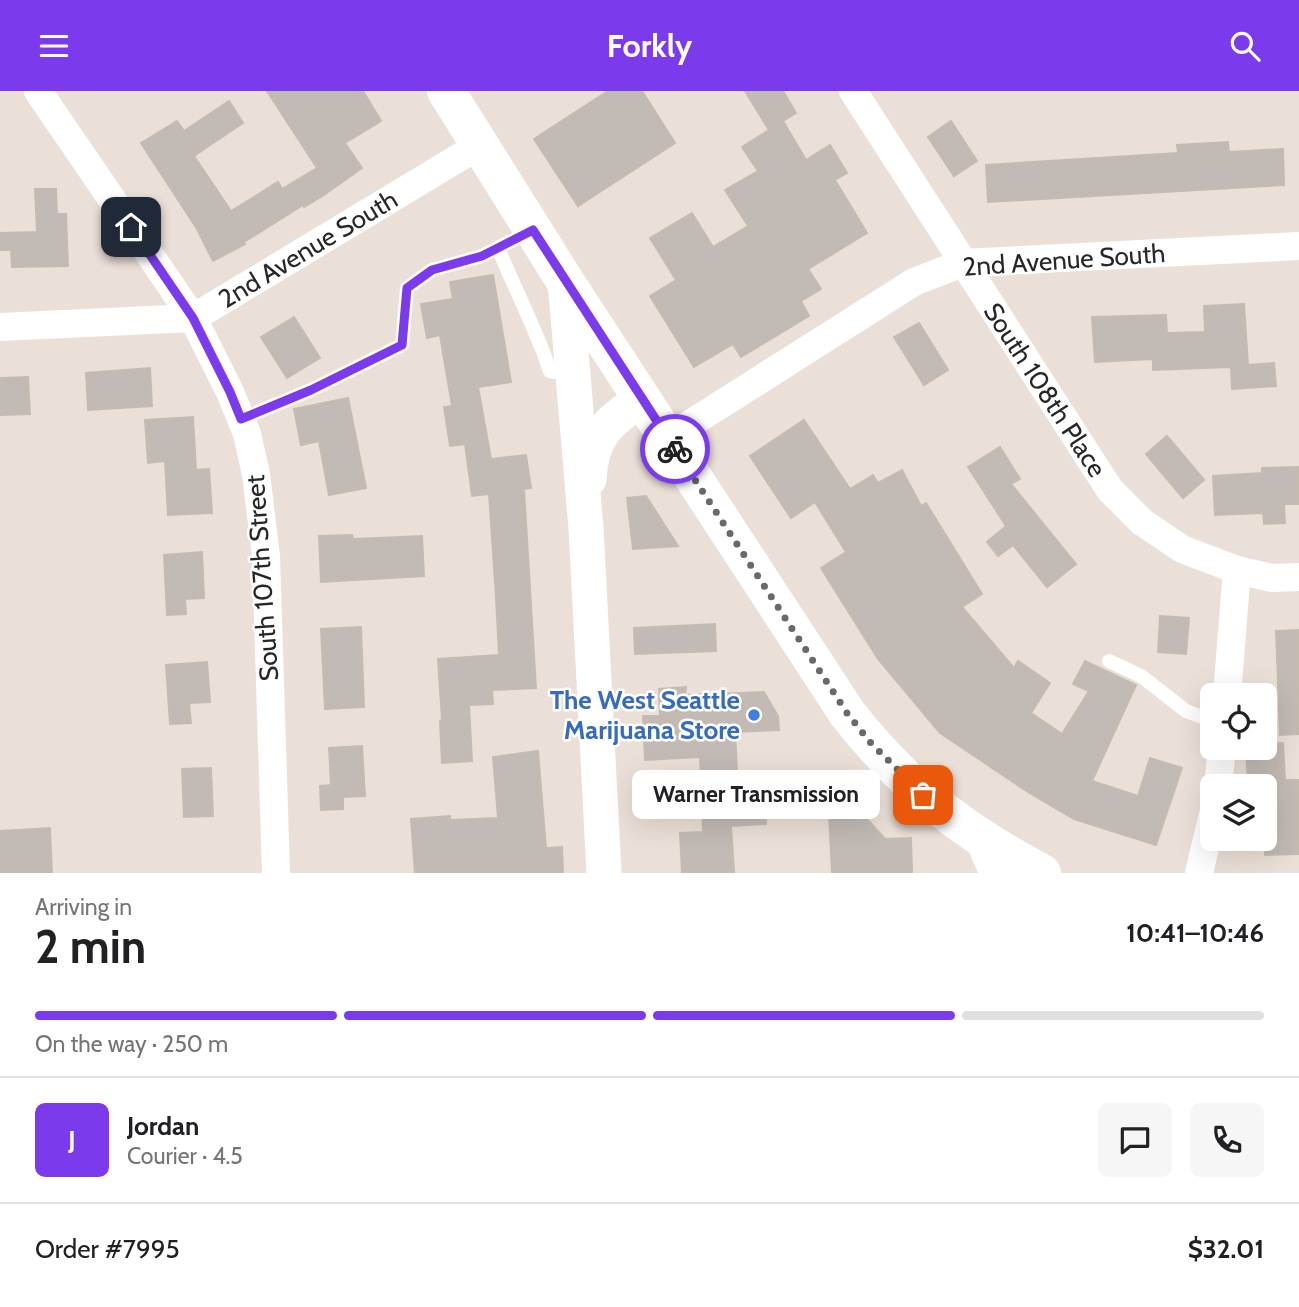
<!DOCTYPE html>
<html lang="en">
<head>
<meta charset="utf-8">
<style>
	:root { --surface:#fff; --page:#f6f6f6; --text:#202124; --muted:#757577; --line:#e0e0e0; --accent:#7c3aed }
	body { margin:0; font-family:Cabin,sans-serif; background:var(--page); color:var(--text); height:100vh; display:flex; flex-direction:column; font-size:26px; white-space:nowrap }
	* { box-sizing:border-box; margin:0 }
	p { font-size:23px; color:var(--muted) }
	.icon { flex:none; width:38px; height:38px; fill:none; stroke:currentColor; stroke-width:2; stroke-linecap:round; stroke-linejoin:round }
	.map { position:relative; height:782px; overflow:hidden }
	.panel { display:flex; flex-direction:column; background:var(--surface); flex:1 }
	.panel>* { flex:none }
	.buttons { position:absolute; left:1200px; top:592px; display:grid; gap:14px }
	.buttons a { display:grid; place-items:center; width:77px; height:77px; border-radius:10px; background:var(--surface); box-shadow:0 7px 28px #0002; font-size:35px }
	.pin { position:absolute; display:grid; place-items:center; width:60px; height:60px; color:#fff; margin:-30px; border-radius:14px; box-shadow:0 4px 10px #0006 }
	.courier { position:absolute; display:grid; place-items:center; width:70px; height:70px; margin:-35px; border:5px solid #7c3aed; border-radius:50%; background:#fff; color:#222; box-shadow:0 2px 9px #0007 }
	.bubble { position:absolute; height:49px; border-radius:10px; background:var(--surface); box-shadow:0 7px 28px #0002; font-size:23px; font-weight:700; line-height:49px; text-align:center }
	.headline em { font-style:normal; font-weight:700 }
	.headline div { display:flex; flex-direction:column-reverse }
	.headline { display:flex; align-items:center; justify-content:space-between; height:119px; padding:0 35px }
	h1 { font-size:46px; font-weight:700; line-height:52px }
	.bar { display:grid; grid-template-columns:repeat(4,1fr); gap:10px 7px; align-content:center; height:84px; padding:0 35px }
	.bar i { height:9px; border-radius:5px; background:var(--line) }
	.bar .active { background:var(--accent) }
	.bar p { grid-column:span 4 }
	.line { display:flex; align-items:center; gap:18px; padding:0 35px; border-top:2px solid var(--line) }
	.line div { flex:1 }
	.round { display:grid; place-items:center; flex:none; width:74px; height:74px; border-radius:10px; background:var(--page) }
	header { display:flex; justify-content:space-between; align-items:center; height:91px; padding:0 35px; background:var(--accent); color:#fff; font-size:32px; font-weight:700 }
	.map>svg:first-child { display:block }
	.building { fill:#c2bab4; stroke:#c5bcb1; stroke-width:2 }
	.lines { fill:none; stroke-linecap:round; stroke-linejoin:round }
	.service { stroke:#fff; stroke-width:14 }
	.minor { stroke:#fff; stroke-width:28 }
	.tertiary { stroke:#fff; stroke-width:35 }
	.secondary { stroke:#fff; stroke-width:38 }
	.done { stroke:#6c6865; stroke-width:7; stroke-dasharray:0 12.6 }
	.route { stroke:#7c3aed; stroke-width:9 }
	.shop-dot { fill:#3f7fe0; stroke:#fff; stroke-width:2.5 }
	.labels { text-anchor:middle; stroke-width:5; stroke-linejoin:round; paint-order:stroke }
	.street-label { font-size:26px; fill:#272727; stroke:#fff }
	.shop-label { font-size:26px; font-weight:bold; fill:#366cbe; stroke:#fff; text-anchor:end }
</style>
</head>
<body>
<header><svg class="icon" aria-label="menu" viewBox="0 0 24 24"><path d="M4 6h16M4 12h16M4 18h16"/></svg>Forkly<svg class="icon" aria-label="search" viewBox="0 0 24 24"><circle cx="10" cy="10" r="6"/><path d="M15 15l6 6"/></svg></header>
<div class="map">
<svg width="1299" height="782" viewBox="0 0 1299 782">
	<rect width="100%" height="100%" fill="#ebe0d7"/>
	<g class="building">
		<polygon points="267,0 363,0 381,30 345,52 362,77 324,104 304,116 303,114 244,151 245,153 213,170 197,138 141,52 177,30 184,40 229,10 243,32 194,65 231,120 278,91 282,98 317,77"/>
		<polygon points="608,0 642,0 675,52 578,115 534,48"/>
		<polygon points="745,0 783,0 796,22 783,30 806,69 830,54 847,82 835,89 867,142 808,178 821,198 801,210 809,225 741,266 733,253 694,276 650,205 676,189 650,147 692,122 713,156 748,135 725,99 758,80 742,56 772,37 769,39"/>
		<polygon points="951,30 977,70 954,85 928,46"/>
		<polygon points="1228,51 1229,61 1283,58 1284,94 988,111 986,74 1178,62 1177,54"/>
		<polygon points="35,98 56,98 57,123 66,123 68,175 12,176 11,159 0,159 0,142 37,141"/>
		<polygon points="493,184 511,291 478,296 491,368 526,364 531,397 524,398 536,597 492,599 493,613 469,614 472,670 442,672 440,630 442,629 438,568 499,564 496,506 489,403 472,405 465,353 450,355 444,316 452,315 440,244 427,247 421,213 453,208 450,191"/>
		<polygon points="1244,213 1248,274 1274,272 1276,295 1232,298 1231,276 1153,279 1153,268 1095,271 1092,226 1166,224 1167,242 1205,241 1204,215"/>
		<polygon points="294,226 320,267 287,287 261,246"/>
		<polygon points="919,232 948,279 924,294 894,246"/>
		<polygon points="150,277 152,315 88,319 86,282"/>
		<polygon points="28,286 30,323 0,324 0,287"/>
		<polygon points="348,307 366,397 329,404 319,350 301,354 294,318"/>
		<polygon points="193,326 196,379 209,378 212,422 168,424 165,370 148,372 145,329"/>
		<polygon points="804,329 850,398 873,384 878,392 902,379 921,415 926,412 982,503 962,516 1014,577 1018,570 1050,592 1031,622 1062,643 1089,600 1073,593 1085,570 1136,594 1092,690 1138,705 1150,667 1182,677 1156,754 1074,728 1028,701 940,642 878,568 821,477 846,461 815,411 791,427 750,365"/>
		<polygon points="1167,345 1204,389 1183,407 1146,363"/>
		<polygon points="1000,356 1020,388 1011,393 1076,473 1047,496 1013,454 998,465 987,451 1006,435 968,376"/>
		<polygon points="1299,376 1299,413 1284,413 1285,432 1264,433 1263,422 1215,424 1213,385 1262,382 1262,377"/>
		<polygon points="646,405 678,455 633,458 627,407"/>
		<polygon points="352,444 353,448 422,445 424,485 321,491 319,445"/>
		<polygon points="202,461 204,507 185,508 186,523 167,524 164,464"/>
		<polygon points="1160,525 1189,527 1186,563 1158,561"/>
		<polygon points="715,533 716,560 635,563 634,537"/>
		<polygon points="361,536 364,616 325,618 321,538"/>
		<polygon points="1299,539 1299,643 1280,644 1276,540"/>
		<polygon points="207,571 210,611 189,612 191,632 170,633 166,574"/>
		<polygon points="686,596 685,604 764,601 778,625 779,639 735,641 738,698 765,697 766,733 731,735 734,781 682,782 680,742 703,741 700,666 645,669 643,625 660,625 659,598"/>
		<polygon points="1283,652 1285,689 1299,689 1299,763 1265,764 1265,695 1248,695 1246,656 1265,656 1265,653"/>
		<polygon points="362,655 365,705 343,706 343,718 321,719 320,695 331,694 329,657"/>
		<polygon points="538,660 546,757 562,756 563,782 415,782 411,728 450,725 450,729 498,727 493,666"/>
		<polygon points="211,677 213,725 184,726 182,678"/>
		<polygon points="848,707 885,748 911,747 912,782 832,782 829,724"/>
		<polygon points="50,737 52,782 0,782 0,740"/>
	</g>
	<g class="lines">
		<g class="service">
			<path d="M498 157C515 198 536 238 550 280L572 283"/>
			<polyline points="241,328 311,299 402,254 407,197 432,179 482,165 531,140"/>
			<polyline points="1109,570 1141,585 1186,620 1213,630"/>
		</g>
		<g class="minor">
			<polyline points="38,0 193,227 230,301 247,343 256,383 266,465 276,782"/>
			<polyline points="853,0 1110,399 1142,431 1182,458 1237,479 1272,487 1299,486"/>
			<polyline points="0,236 193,227 480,54"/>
			<polyline points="668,347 914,191 963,172 1299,155"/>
			<polyline points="1227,604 1237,479"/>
			<polyline points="1218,695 1222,656"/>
			<polyline points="1199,782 1213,723"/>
		</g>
		<g class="tertiary">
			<polyline points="565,190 586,437 604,782"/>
			<path d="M589 388C591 347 608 328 643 309"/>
			<polyline points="983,749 997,782"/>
		</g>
		<path class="secondary" d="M446 0 565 190 847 622C902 693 963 741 1042 782"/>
	</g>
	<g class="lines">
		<polyline class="done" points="675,358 847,622 870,651 923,704"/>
		<polyline class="route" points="131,136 193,227 230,301 241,328 311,299 402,254 407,197 432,179 482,165 533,139 675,358"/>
	</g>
	<circle class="shop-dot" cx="754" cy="624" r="7"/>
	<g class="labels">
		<g class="street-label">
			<text transform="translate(308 158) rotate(-31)" y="9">2nd Avenue South</text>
			<text transform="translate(1064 169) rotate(-4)" y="9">2nd Avenue South</text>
			<text transform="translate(1045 299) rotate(57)" y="9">South 108th Place</text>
			<text transform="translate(262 487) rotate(-94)" y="9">South 107th Street</text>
		</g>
		<g class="shop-label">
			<text x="740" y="618">The West Seattle<tspan x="740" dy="30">Marijuana Store</tspan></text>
		</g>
	</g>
</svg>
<div class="buttons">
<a><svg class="icon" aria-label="locate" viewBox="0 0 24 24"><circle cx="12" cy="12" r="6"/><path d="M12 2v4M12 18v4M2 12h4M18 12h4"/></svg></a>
<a><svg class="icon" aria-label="layers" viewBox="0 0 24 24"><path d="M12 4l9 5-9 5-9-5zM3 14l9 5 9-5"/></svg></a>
</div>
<div class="pin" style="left:923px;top:704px;background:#ea580c"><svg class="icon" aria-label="bag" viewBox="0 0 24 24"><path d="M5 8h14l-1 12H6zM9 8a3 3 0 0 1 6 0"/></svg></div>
<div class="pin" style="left:131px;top:136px;background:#1f2937"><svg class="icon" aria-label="home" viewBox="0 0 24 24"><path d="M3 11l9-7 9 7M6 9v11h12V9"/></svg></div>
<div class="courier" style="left:675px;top:358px"><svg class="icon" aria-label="bike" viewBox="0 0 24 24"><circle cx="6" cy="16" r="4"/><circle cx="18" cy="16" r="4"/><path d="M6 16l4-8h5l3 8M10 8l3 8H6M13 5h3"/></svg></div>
<div class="bubble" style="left:632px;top:679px;width:248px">Warner Transmission</div>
</div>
<section class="panel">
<div class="headline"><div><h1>2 min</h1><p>Arriving in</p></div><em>10:41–10:46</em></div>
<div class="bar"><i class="active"></i><i class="active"></i><i class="active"></i><i></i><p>On the way · 250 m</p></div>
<div class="line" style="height:126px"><b class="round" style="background:var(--accent);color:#fff">J</b><div><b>Jordan</b><p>Courier · 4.5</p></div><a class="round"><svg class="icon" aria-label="chat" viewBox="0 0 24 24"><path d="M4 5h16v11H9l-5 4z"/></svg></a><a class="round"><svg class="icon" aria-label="phone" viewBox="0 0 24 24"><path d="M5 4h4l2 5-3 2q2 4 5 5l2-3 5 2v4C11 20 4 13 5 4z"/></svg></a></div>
<div class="line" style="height:91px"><div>Order #7995</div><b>$32.01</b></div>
</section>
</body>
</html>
